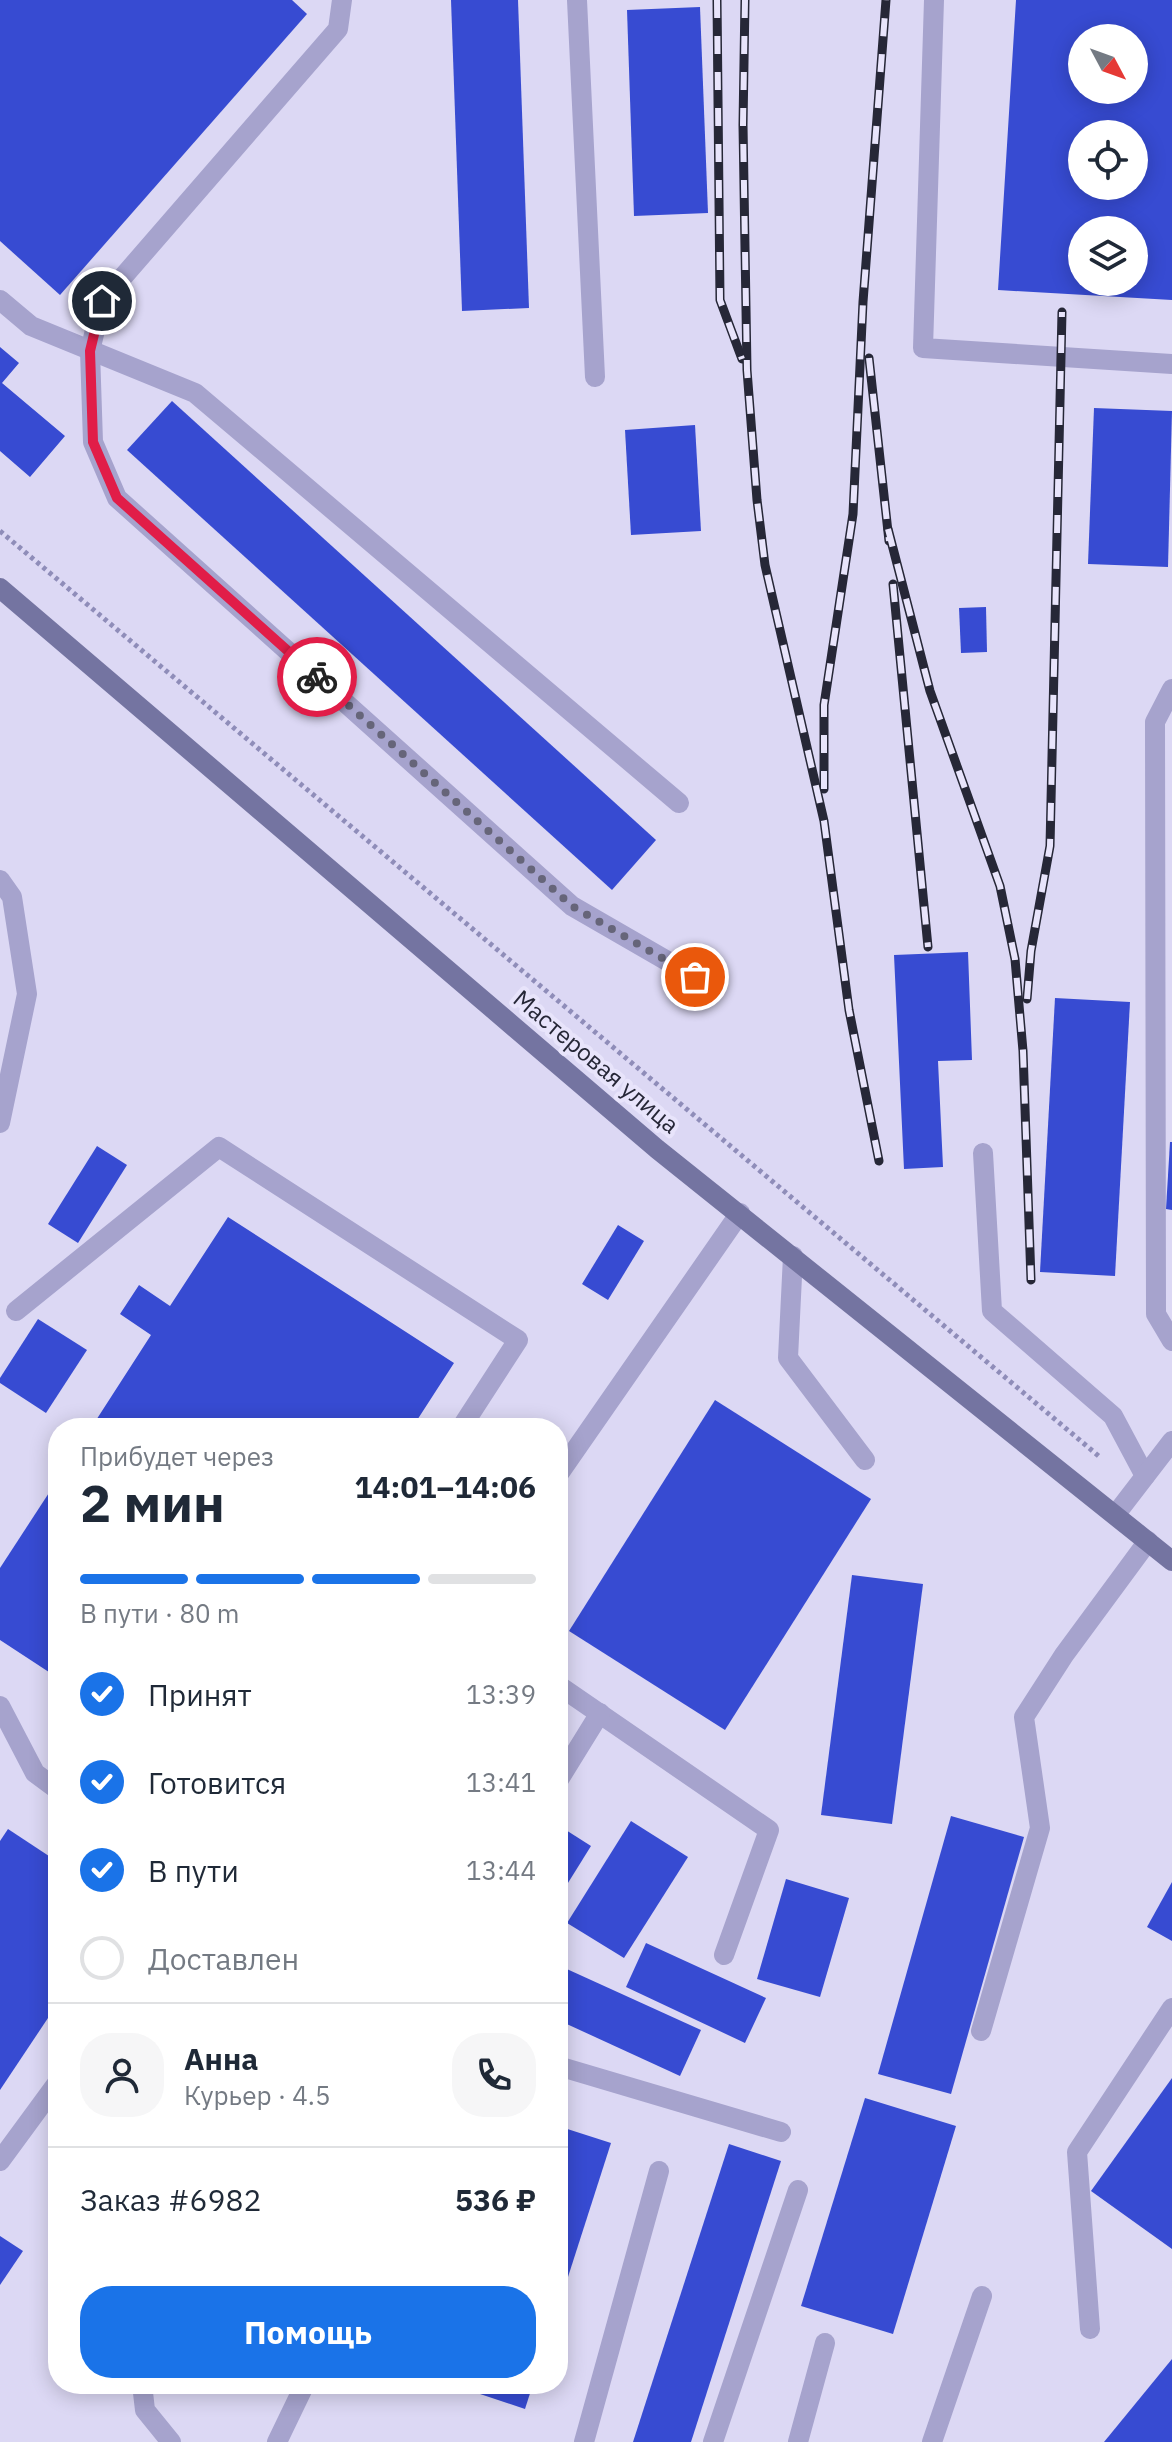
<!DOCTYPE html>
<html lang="ru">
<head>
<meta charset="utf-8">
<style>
	:root { --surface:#fff; --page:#f6f6f7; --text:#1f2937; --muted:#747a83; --line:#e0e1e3; --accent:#1a73e8 }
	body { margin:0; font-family:"IBM Plex Sans",sans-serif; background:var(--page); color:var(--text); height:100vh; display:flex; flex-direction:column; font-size:30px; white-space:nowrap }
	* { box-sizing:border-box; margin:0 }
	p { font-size:26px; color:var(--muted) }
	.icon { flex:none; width:44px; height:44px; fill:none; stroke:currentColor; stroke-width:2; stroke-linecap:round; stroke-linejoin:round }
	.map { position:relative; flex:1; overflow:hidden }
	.sheet { position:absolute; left:48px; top:1418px; width:520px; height:976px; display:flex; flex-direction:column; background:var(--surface); border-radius:32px; box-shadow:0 4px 20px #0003 }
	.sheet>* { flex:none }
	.needle { width:52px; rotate:131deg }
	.tools { position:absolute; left:1068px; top:24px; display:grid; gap:16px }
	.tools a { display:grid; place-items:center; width:80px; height:80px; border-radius:50%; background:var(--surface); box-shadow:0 4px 20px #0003; font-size:40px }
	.pin { position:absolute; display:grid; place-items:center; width:68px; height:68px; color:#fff; margin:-34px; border:4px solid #fff; border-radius:50%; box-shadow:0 2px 8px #0007 }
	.courier { position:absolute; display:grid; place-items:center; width:80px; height:80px; margin:-40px; border:6px solid #e11d48; border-radius:50%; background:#fff; color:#222; box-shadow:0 2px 10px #0007 }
	.headline em { font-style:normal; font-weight:700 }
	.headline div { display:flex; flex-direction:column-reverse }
	.headline { display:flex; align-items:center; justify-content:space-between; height:136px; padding:0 32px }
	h1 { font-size:52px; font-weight:700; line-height:60px }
	.bar { display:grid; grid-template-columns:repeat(4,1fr); gap:12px 8px; align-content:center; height:96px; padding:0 32px }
	.bar i { height:10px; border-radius:6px; background:var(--line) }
	.bar .selected { background:var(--accent) }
	.bar p { grid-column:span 4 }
	.line { display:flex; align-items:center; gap:20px; padding:0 32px; border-top:2px solid var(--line) }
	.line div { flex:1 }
	.round { display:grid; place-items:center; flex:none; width:84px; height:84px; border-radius:32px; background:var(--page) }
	ol { padding:0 32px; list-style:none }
	li { display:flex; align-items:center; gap:24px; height:88px }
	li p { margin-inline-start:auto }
	li .icon { padding:8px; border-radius:50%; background:var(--accent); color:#fff; stroke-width:4 }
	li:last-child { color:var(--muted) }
	li i { width:44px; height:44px; border:4px solid var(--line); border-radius:50% }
	.cta { display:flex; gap:16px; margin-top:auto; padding:16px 32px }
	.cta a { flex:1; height:92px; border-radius:32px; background:var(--accent); color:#fff; font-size:32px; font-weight:700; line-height:92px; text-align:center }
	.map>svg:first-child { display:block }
	.building { fill:#374bd2; fill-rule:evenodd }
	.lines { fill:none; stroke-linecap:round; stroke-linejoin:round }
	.path { stroke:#8f8db9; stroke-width:5; stroke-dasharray:4 4; stroke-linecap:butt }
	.lane { stroke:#a6a3cd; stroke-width:20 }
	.secondary { stroke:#7474a1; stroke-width:20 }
	.rail-casing { stroke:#262737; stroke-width:9 }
	.rail { stroke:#e8e4fb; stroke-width:6; stroke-dasharray:18; stroke-linecap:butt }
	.done { stroke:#666579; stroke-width:8; stroke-dasharray:0 14.4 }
	.route { stroke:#e11d48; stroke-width:10 }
	.labels { text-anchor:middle; stroke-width:8; stroke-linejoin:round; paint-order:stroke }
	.street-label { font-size:24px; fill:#262737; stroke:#e8e4fb }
</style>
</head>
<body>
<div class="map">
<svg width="1172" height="2442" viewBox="0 0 1172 2442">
	<rect width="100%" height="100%" fill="#dcd8f4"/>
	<g class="building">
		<polygon points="0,0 292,0 307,14 60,295 0,241"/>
		<polygon points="451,0 518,0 529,308 462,311"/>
		<path d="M1016 0H1172V300L998 290ZM1082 38H1134V90H1082ZM1082 134H1134V186H1082ZM1082 230H1134V282H1082Z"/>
		<polygon points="700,7 708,213 634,216 627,10"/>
		<polygon points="0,347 19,363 2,383 65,436 30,477 0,451"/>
		<polygon points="172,401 656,840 612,890 127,450"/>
		<polygon points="1094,408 1172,411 1168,567 1088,564"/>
		<polygon points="695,425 701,531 631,535 625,430"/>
		<polygon points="986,607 987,652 961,653 959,608"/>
		<polygon points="968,952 972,1060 938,1061 943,1167 904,1169 894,955"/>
		<polygon points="1055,998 1130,1002 1115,1276 1040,1272"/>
		<polygon points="1170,1142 1172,1142 1172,1210 1166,1209"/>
		<polygon points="97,1146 127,1165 78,1243 48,1224"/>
		<polygon points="228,1217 454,1363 412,1428 91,1428 151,1335 120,1314 139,1285 170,1306"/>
		<polygon points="618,1225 644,1241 608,1300 582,1284"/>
		<polygon points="38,1319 87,1350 46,1413 0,1383 0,1378"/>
		<polygon points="715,1400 871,1499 725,1730 569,1631"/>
		<polygon points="58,1479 58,1678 0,1640 0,1568"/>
		<polygon points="852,1575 923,1584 892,1824 821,1815"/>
		<polygon points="951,1816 1024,1837 951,2094 878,2074"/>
		<polygon points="631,1821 688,1857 624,1958 567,1923"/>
		<polygon points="558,1825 591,1846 558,1899"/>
		<polygon points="8,1829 58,1862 58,2003 0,2090 0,1841"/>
		<polygon points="786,1879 849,1898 820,1997 757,1979"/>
		<polygon points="1172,1882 1172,1941 1147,1927"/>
		<polygon points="646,1943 766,1998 745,2043 626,1987"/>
		<polygon points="558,1965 701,2030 680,2076 558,2020"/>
		<polygon points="1172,2078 1172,2249 1091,2191"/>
		<polygon points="865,2098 956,2126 893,2334 801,2306"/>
		<polygon points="558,2126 611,2143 559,2305 558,2305"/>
		<polygon points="729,2144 781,2161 691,2442 633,2442"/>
		<polygon points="0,2236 23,2251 0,2285"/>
		<polygon points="1172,2359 1172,2442 1104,2442"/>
		<polygon points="450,2384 533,2384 525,2409"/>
	</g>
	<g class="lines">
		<polyline class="path" points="0,531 1101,1458"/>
		<g class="lane">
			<polyline points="342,0 338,29 102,301 90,351 93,442 117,498 572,906 695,977"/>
			<polyline points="577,0 595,377"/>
			<polyline points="934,0 923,348 1172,364"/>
			<polyline points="0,300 31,326 195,393 679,803"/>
			<polyline points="1172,689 1155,722 1156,1314 1172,1341"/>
			<polyline points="0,880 12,897 27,994 0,1123"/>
			<polyline points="983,1153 992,1311 1113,1416 1145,1476"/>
			<polyline points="793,1256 788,1358 865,1460"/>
			<polyline points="16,1311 219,1147 518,1340 461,1428"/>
			<polyline points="558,1475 740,1213"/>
			<polyline points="1116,1514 1172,1441"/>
			<polyline points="558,1685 769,1830 724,1955"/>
			<polyline points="0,1706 35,1773 58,1790"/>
			<polyline points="558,1781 600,1713"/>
			<polyline points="981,2031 1040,1828 1024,1717 1064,1655 1148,1541"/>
			<polyline points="558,2066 781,2132"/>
			<polyline points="0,2161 58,2082"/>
			<polyline points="1090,2329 1077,2152 1172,2008"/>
			<polyline points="142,2384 145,2410 171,2442"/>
			<polyline points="277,2442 305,2384"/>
			<polyline points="584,2442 659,2171"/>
			<polyline points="713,2442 798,2190"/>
			<polyline points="798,2442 825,2343"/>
			<polyline points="932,2442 982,2296"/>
		</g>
		<polyline class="secondary" points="0,588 657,1149 1172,1561"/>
		<defs>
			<g id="rail">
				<polyline points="717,0 720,300 742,359"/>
				<polyline points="745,0 743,125 747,370 757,500 765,565 824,821 849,1010 879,1161"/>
				<polyline points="869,358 889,541"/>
				<polyline points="888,529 930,691 1000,886 1015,959 1023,1051 1031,1280"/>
				<polyline points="893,584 928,947"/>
				<polyline points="824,789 824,705 853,514 863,302 886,0"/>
				<polyline points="1027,999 1031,951 1050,846 1062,312"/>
			</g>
		</defs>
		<use href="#rail" class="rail-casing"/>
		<use href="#rail" class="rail"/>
	</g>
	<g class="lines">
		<polyline class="done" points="317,677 572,906 695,977"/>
		<polyline class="route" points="102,301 90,351 93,442 117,498 317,677"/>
	</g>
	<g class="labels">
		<g class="street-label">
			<text transform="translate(596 1062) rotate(40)" y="8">Мастеровая улица</text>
		</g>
	</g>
</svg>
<div class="tools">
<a><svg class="needle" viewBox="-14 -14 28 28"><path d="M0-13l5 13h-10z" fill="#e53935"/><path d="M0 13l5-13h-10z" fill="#747a83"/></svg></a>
<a><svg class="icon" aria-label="locate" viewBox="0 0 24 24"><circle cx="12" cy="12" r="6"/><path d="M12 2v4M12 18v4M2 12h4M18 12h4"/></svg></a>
<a><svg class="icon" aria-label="layers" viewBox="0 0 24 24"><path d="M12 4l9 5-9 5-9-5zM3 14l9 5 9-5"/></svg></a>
</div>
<div class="pin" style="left:695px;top:977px;background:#ea580c"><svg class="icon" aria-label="bag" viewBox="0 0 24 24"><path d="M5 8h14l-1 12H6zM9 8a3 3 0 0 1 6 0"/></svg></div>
<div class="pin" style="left:102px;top:301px;background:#1f2937"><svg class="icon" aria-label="home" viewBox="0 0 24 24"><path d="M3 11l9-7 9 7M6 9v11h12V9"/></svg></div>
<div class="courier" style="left:317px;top:677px"><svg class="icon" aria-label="bike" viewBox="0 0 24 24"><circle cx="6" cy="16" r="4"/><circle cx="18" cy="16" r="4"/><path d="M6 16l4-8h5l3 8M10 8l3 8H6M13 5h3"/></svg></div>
<section class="sheet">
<div class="headline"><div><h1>2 мин</h1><p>Прибудет через</p></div><em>14:01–14:06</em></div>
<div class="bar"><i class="selected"></i><i class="selected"></i><i class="selected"></i><i></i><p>В пути · 80 m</p></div>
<ol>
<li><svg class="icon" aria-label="check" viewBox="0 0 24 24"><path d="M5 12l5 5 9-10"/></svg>Принят<p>13:39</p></li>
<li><svg class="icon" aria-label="check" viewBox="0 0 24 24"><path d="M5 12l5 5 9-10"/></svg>Готовится<p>13:41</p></li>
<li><svg class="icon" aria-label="check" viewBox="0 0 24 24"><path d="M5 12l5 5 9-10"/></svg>В пути<p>13:44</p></li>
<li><i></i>Доставлен</li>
</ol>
<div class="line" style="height:144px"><a class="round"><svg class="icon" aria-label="person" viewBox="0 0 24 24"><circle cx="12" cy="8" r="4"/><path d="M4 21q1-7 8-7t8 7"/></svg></a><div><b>Анна</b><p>Курьер · 4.5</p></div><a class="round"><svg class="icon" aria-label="phone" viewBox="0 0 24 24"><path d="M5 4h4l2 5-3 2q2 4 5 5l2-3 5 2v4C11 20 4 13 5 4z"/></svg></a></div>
<div class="line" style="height:104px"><div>Заказ #6982</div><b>536 ₽</b></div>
<div class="cta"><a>Помощь</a></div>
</section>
</div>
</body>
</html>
